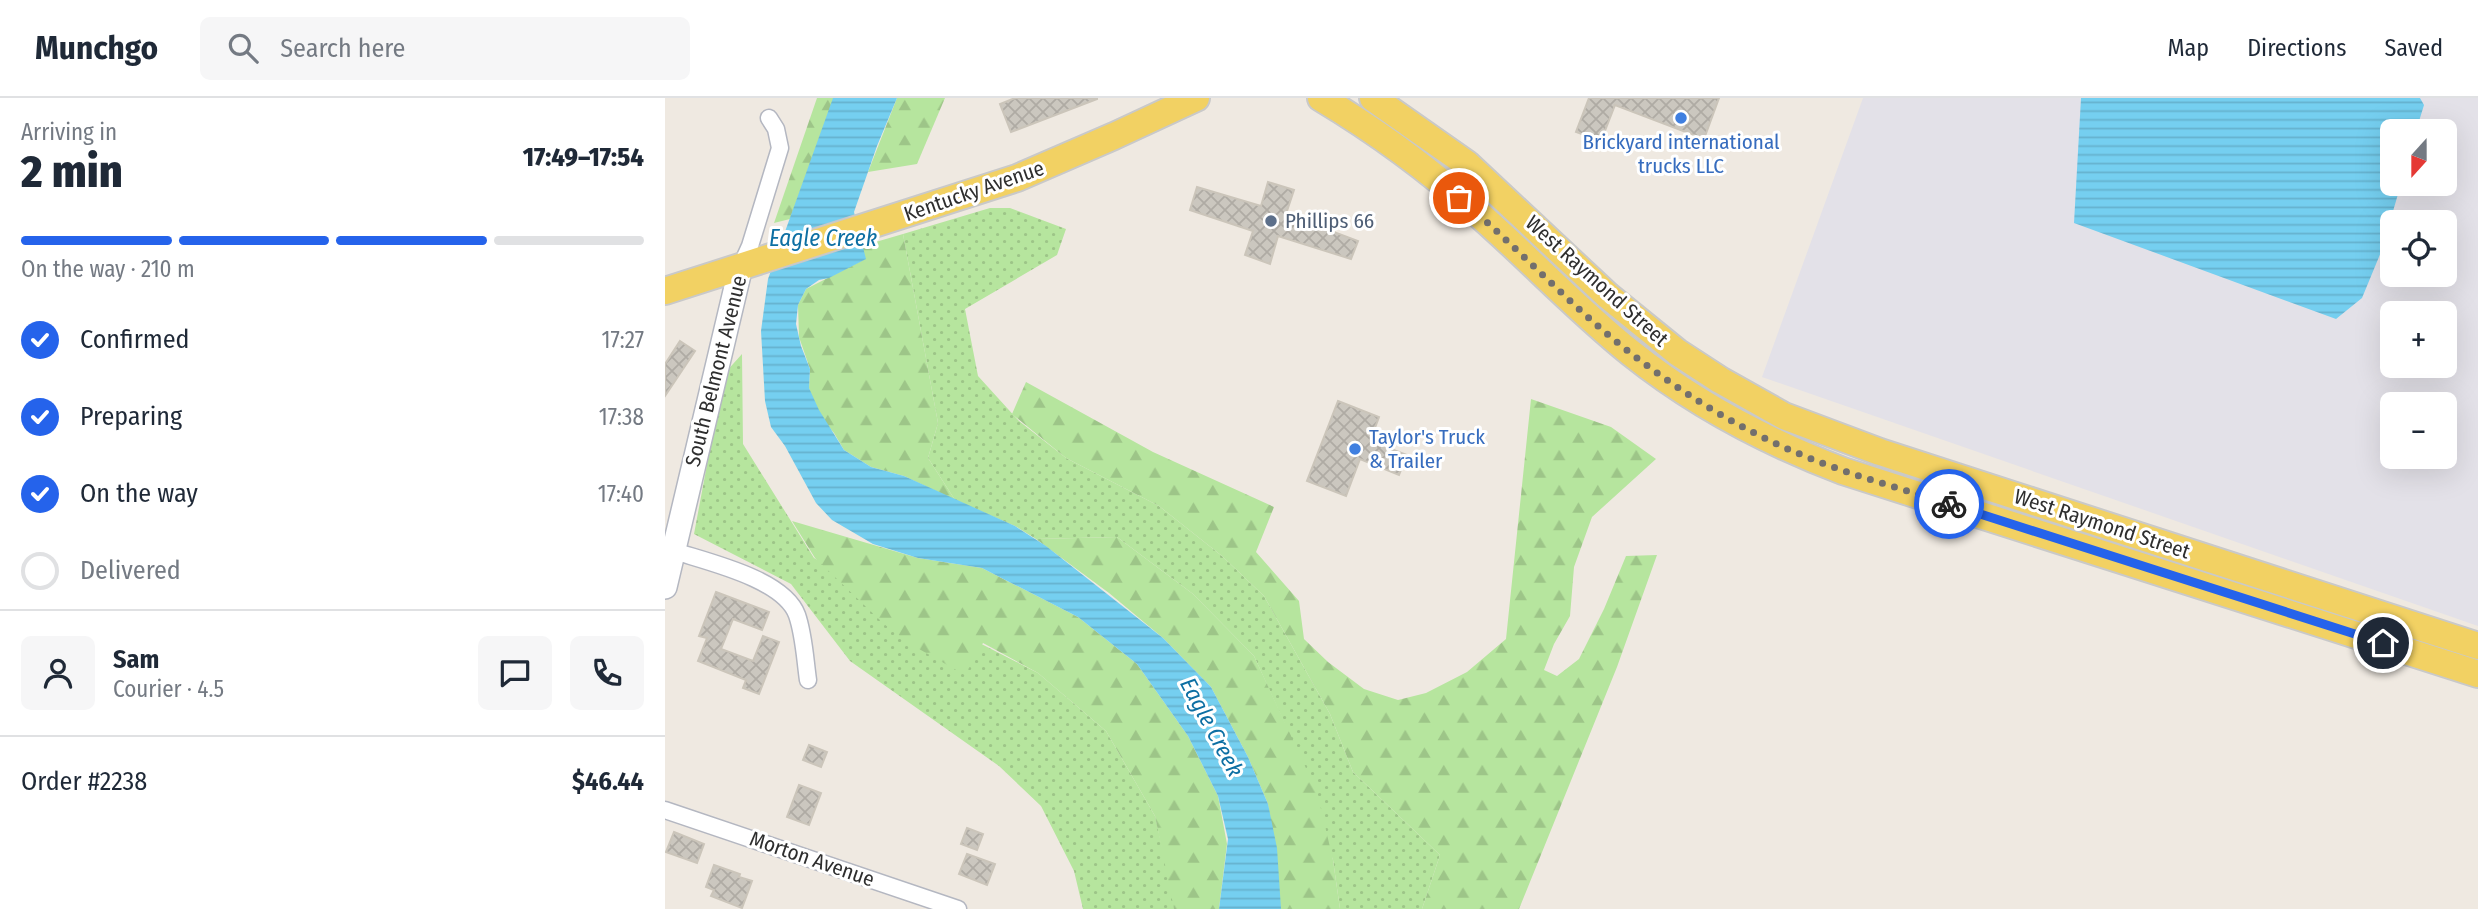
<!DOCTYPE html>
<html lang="en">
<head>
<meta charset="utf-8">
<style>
	:root { --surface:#fff; --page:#f6f6f7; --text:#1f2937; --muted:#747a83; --line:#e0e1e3; --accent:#2563eb }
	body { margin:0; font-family:"Fira Sans Condensed",sans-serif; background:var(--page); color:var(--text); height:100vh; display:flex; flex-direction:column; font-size:26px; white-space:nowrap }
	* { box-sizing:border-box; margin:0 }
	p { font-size:23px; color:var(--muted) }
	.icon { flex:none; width:38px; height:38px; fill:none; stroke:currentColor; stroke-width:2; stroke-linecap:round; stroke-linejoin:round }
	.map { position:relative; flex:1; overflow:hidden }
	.details { display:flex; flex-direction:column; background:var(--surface); width:665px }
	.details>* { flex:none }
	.needle { width:46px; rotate:201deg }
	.buttons { position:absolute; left:1715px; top:21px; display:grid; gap:14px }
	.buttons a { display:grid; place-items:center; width:77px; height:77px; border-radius:10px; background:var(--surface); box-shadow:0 7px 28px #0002; font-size:35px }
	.pin { position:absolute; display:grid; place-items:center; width:60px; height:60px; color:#fff; margin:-30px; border:4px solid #fff; border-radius:50%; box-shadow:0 2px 7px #0007 }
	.courier { position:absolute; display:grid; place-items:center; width:70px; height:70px; margin:-35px; border:5px solid #2563eb; border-radius:50%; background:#fff; color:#222; box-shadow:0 2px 9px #0007 }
	.overview em { font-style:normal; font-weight:800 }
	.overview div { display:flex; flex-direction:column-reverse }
	.overview { display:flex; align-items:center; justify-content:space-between; height:119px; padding:0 21px }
	h1 { font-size:46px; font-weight:800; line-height:52px }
	.bar { display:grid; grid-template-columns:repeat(4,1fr); gap:10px 7px; align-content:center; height:84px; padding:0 21px }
	.bar i { height:9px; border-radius:5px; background:var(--line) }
	.bar .on { background:var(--accent) }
	.bar p { grid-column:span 4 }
	.line { display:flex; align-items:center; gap:18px; padding:0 21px; border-top:2px solid var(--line) }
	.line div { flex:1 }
	.round { display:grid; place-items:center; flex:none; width:74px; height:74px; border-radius:10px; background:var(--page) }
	ol { padding:0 21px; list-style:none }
	li { display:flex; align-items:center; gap:21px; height:77px }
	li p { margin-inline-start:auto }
	li .icon { padding:7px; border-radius:50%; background:var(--accent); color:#fff; stroke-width:4 }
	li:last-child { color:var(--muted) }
	li i { width:38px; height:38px; border:4px solid var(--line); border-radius:50% }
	header { display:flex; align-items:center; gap:42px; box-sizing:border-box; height:98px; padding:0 35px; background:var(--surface); border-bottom:2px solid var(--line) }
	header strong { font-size:33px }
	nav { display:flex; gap:38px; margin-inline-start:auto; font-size:24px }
	.search { width:490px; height:63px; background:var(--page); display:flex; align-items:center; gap:18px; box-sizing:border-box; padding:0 24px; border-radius:10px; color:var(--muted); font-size:26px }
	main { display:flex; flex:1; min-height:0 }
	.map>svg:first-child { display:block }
	.industrial { fill:#e3e1e8; fill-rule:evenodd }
	.grass { fill:url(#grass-dots) }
	.forest { fill:url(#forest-firs) }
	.water { fill:url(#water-rules) }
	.building { fill:url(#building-cross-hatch); stroke:#cbc5ba; stroke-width:2 }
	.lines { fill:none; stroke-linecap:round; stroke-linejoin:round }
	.street-casing { stroke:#b4b7c1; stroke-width:19 }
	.secondary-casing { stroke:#b4b7c1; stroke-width:26 }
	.primary-casing { stroke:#c9c9c9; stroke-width:30 }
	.street { stroke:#fff; stroke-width:16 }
	.secondary { stroke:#fff; stroke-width:23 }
	.primary { stroke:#f2d163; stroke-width:26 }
	.done { stroke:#726f6d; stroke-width:7; stroke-dasharray:0 12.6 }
	.route { stroke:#2563eb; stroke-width:9 }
	.shop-dot { fill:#3f7fe0; stroke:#fff; stroke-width:2.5 }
	.service-dot { fill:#5c6f8a; stroke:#fff; stroke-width:2.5 }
	.labels { text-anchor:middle; stroke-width:6; stroke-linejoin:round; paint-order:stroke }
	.shop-label { font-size:21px; fill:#366cbe; stroke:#fff }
	.street-label { font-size:21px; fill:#2e2e2e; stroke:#fff }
	.service-label { font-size:21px; fill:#4e5e75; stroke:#fff; text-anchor:start }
	.water-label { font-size:23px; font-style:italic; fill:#0d6fa3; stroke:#fff }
</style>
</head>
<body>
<header>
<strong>Munchgo</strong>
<div class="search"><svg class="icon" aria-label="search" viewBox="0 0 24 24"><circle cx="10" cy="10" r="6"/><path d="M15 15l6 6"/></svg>Search here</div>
<nav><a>Map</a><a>Directions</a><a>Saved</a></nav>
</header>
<main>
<section class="details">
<div class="overview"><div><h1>2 min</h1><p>Arriving in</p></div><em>17:49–17:54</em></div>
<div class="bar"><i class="on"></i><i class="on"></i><i class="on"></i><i></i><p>On the way · 210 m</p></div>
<ol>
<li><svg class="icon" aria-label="check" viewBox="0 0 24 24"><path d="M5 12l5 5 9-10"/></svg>Confirmed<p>17:27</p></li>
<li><svg class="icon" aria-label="check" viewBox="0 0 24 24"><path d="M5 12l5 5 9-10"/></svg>Preparing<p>17:38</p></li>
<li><svg class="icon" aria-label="check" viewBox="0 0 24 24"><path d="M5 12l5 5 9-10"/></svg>On the way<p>17:40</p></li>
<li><i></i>Delivered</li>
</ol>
<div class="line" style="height:126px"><a class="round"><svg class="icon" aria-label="person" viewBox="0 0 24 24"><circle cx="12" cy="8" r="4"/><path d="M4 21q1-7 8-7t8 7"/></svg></a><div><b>Sam</b><p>Courier · 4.5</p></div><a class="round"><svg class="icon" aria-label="chat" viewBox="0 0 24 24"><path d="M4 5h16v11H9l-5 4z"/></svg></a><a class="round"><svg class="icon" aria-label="phone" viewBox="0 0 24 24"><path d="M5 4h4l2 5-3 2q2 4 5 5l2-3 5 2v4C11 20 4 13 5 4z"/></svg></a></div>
<div class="line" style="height:91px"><div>Order #2238</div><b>$46.44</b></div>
</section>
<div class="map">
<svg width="1813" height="811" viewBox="0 0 1813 811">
	<defs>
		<pattern id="grass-dots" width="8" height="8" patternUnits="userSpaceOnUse" patternTransform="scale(1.75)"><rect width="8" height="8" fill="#b6e59e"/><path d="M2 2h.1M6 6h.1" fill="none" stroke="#9dc588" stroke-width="1.8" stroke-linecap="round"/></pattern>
		<pattern id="forest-firs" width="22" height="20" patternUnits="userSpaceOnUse" patternTransform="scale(1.75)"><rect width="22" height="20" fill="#b6e59e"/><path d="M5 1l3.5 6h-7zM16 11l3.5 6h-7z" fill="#9dc588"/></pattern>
		<pattern id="water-rules" width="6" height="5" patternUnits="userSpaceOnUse" patternTransform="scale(1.75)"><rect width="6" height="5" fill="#75cff0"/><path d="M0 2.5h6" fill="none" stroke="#66b2ce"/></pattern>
		<pattern id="building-cross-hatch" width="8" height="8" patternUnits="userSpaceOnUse" patternTransform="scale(1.75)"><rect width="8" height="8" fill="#cbc7bf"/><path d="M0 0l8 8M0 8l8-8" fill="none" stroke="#afaba4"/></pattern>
	</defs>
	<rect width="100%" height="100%" fill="#efe9e1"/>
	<path class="industrial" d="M1198 0H1813V528L1097 279ZM1727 33H1780V86H1727ZM1727 124H1780V177H1727ZM1727 215H1780V268H1727ZM1727 306H1780V359H1727Z"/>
	<g class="grass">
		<polygon points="325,110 345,110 401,131 392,157 300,211 313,278 354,323 401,360 494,408 557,458 599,498 665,616 688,674 775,757 757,811 675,811 668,762 619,624 589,558 528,496 452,439 371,441 350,428 290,402 263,360 273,325 238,136"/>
		<polygon points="77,256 78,346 149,460 373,575 441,633 490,718 511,811 418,811 409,773 376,708 334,668 185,563 126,486 29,436 59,276"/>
	</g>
	<g class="forest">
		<polygon points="152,0 169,0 125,121 109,125"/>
		<polygon points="232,0 280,0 252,66 203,74"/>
		<polygon points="238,136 273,325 263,360 290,402 239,378 206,369 179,352 169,335 150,312 144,290 145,271 134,239 133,207 141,191 200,161 197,148"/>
		<polygon points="361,284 488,354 609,409 591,454 634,503 639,541 663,564 699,591 733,602 761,595 802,574 841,541 866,301 946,329 991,361 927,419 909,469 905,518 889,546 879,572 892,578 914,561 939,511 961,458 992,457 952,569 854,811 757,811 775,757 688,674 665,616 599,498 557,458 494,408 401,360 347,316"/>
		<polygon points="127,423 253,460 317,470 413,519 472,566 523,638 553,698 562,746 554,811 509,811 490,718 441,633 373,575 318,545 300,577 247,547 219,526 150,460"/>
		<polygon points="452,439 528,496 589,558 652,694 668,762 675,811 613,811 603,706 583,659 546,589 498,540 444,495 371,441"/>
	</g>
	<g class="water">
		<polygon points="168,0 232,0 212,48 189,114 201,161 164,180 154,182 141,191 133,207 131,226 136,248 145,271 144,290 154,312 179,352 206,369 239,378 350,428 381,448 498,540 546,589 583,659 603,706 612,750 616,811 554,811 563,741 553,698 523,638 472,566 413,519 317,470 253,460 208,446 167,422 151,405 120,348 106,329 100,303 96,233 103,181"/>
		<polygon points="1416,0 1755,0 1759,7 1751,33 1727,33 1727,86 1736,86 1716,154 1697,200 1671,221 1409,125"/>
	</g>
	<g class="building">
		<polygon points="350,0 432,0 432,1 346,34 335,6"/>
		<polygon points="924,0 1054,0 1039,41 950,7 936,43 911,34"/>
		<polygon points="603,84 629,92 621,116 693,143 686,161 613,138 605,166 580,157 588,133 525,112 532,89 596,108"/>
		<polygon points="15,243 30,253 0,298 0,266"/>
		<polygon points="673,303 714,319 705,343 742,357 734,377 695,361 681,398 642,383"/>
		<polygon points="51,494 104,514 97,532 68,521 56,551 88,563 98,538 114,544 94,596 78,590 81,582 33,563 42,540 34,538"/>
		<polygon points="144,647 162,654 156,669 138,662"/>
		<polygon points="134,687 156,695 144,727 122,719"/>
		<polygon points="302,730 318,736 312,752 296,746"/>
		<polygon points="9,734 39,746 32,765 1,754"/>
		<polygon points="302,756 330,766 322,787 294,776"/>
		<polygon points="49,767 75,776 74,779 87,783 77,810 46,798 49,792 41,789"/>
	</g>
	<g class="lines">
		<defs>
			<g id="street">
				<polyline points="76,168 85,148 115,50 111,31 104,20"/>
				<path d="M9 453C43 464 119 481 132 517 139 537 140 561 143 582"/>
				<polyline points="0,712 293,811"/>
			</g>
			<polyline id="secondary" points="0,489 76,168"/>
			<g id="primary">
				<path d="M656 0C711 33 762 70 810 113 863 159 911 211 966 255 1031 307 1102 344 1178 373L1813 576"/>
				<polyline points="708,0 802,66 943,198 1012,254 1055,282 1119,318 1215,354 1813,548"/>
				<polyline points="0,193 352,80 449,38 531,0"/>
			</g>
		</defs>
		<use href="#street" class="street-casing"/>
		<use href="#secondary" class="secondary-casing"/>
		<use href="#primary" class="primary-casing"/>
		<use href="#street" class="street"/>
		<use href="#secondary" class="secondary"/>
		<use href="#primary" class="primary"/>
	</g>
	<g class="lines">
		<path class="done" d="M794 100C854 150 906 209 968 257 1020 297 1076 332 1137 357 1185 377 1235 390 1284 406"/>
		<polyline class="route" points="1284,406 1718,545"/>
	</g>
	<g class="shop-dot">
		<circle cx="1016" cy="20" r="7"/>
		<circle cx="690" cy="351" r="7"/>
	</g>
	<circle class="service-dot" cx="606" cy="123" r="7"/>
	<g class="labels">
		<g class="shop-label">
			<text x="1016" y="51">Brickyard international<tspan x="1016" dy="24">trucks LLC</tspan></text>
			<text x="704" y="346" text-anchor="start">Taylor's Truck<tspan x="704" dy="24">&amp; Trailer</tspan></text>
		</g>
		<g class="street-label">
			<text transform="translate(309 93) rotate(-19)" y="7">Kentucky Avenue</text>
			<text transform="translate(932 183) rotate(42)" y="7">West Raymond Street</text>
			<text transform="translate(51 273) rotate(-76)" y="7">South Belmont Avenue</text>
			<text transform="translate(1437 426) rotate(18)" y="7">West Raymond Street</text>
			<text transform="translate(147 761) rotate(19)" y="7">Morton Avenue</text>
		</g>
		<g class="service-label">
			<text x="620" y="130">Phillips 66</text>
		</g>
		<g class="water-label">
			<text x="158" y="148">Eagle Creek</text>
			<text transform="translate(547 629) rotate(62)" y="8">Eagle Creek</text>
		</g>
	</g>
</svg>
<div class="buttons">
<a><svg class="needle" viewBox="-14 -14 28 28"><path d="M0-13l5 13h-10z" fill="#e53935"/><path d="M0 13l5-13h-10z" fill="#747a83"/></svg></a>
<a><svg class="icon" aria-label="locate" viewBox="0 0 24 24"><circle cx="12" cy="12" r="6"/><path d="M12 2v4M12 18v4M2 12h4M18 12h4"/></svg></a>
<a>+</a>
<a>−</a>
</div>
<div class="pin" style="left:794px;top:100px;background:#ea580c"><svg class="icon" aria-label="bag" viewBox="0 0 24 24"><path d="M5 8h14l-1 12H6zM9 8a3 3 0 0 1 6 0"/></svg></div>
<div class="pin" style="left:1718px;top:545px;background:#1f2937"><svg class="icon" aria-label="home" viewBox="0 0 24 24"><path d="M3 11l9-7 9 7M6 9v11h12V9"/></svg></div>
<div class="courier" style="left:1284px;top:406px"><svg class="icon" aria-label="bike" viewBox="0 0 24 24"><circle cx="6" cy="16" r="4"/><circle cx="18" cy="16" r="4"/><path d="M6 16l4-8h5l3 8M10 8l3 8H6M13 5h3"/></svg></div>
</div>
</main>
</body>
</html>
